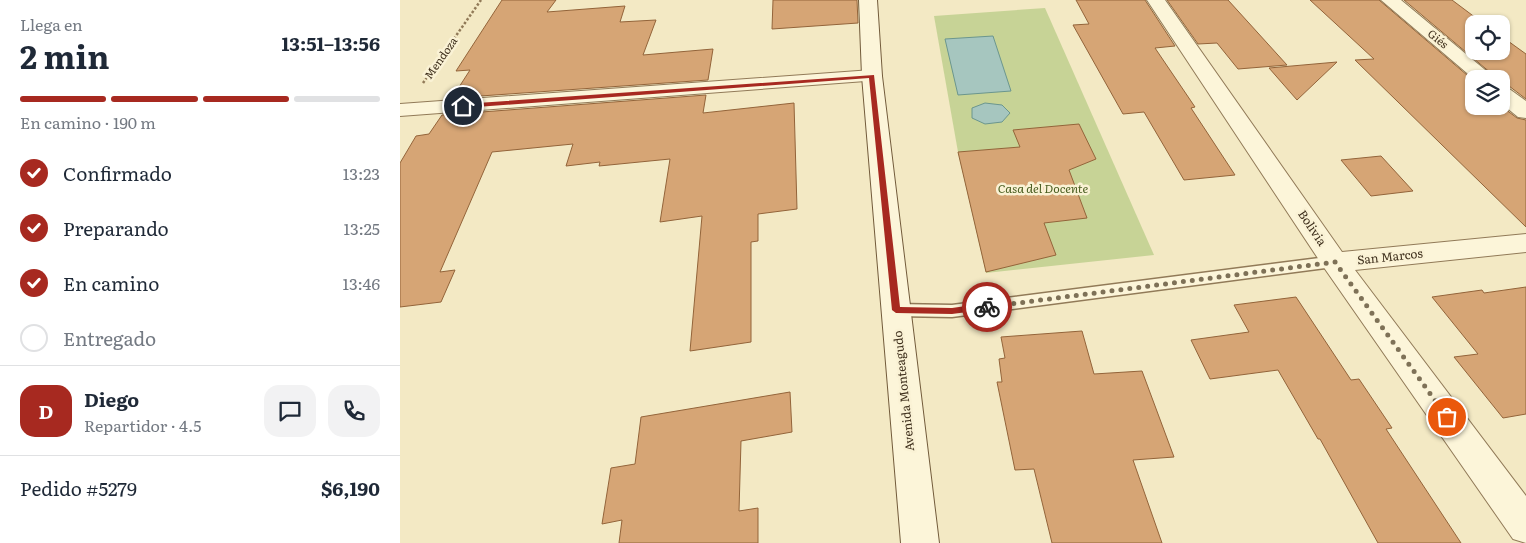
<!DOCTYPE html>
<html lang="es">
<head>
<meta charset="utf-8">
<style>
	:root { --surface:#fff; --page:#f2f2f3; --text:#1f2937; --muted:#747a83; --line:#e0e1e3; --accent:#a72920 }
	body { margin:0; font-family:Literata,serif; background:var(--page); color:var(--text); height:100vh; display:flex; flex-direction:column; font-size:19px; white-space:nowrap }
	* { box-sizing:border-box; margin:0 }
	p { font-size:16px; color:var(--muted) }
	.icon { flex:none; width:28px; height:28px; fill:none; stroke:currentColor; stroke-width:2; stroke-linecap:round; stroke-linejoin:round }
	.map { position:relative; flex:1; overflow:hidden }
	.details { display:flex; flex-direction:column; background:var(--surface); width:400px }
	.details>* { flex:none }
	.controls { position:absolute; left:1065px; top:15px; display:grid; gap:10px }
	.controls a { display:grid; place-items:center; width:45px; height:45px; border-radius:10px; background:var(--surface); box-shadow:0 1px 4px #0004; font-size:25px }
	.pin { position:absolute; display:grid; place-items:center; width:42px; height:42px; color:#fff; margin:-21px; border:2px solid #fff; border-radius:50%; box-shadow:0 1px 5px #0007 }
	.courier { position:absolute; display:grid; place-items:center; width:50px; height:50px; margin:-25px; border:4px solid #a72920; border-radius:50%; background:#fff; color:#222; box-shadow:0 1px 6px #0007 }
	.head em { font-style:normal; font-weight:700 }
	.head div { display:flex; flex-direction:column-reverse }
	.head { display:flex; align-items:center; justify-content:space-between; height:85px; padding:0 20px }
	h1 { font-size:32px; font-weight:700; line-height:38px }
	.bar { display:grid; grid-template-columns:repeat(4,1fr); gap:8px 5px; align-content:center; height:60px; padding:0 20px }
	.bar i { height:6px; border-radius:4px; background:var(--line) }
	.bar .selected { background:var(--accent) }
	.bar p { grid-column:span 4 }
	.line { display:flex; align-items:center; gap:12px; padding:0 20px; border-top:1px solid var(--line) }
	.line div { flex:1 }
	.round { display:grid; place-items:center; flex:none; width:52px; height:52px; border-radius:15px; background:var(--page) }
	ol { padding:0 20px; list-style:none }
	li { display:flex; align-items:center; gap:15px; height:55px }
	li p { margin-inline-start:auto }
	li .icon { padding:5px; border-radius:50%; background:var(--accent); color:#fff; stroke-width:4 }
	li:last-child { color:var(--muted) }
	li i { width:28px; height:28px; border:2px solid var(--line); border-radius:50% }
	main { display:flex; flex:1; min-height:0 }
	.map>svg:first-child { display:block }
	.green { fill:#c7d396 }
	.water { fill:#a6c6bf; stroke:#6b968e }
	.building { fill:#d6a575; stroke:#93643a }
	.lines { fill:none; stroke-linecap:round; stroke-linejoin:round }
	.service-casing { stroke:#917a58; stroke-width:3 }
	.minor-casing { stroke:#917a58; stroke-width:2 }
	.secondary-casing { stroke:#725b3b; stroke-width:2 }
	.path { stroke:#917a58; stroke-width:2.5; stroke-dasharray:2.5 2; stroke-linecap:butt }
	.service { fill:#fcf5d9; fill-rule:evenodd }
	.minor { fill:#fcf5d9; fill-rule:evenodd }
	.secondary { fill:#fcf5d9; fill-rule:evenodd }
	.route { fill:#a72920 }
	.done { stroke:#7e7157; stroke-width:5; stroke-dasharray:0 9 }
	.labels { text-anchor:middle; stroke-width:5; stroke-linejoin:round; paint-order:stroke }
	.far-street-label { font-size:11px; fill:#3f301d; stroke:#faf2d5 }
	.park-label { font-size:12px; font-style:italic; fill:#4a5e21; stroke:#faf2d5 }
	.street-label { font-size:12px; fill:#3f301d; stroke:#faf2d5 }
</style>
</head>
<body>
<main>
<section class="details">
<div class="head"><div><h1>2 min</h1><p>Llega en</p></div><em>13:51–13:56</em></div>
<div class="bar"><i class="selected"></i><i class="selected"></i><i class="selected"></i><i></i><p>En camino · 190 m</p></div>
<ol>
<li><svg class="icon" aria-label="check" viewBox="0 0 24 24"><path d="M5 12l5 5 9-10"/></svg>Confirmado<p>13:23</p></li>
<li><svg class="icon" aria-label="check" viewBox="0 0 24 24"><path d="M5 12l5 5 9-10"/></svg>Preparando<p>13:25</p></li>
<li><svg class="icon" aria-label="check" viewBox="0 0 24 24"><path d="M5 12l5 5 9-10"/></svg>En camino<p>13:46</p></li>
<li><i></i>Entregado</li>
</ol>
<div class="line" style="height:90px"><b class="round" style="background:var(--accent);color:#fff">D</b><div><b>Diego</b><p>Repartidor · 4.5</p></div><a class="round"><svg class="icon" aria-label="chat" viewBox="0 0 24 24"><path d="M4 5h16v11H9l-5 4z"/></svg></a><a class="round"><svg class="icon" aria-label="phone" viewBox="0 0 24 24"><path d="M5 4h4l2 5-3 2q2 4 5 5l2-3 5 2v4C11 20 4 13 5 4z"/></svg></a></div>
<div class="line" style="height:65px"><div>Pedido #5279</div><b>$6,190</b></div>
</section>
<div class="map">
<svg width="1126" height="543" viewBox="0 0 1126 543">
	<rect width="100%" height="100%" fill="#f3e9c4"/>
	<polygon class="green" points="645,8 754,255 586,273 558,152 534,16"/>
	<g class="water">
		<polygon points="593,36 611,91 558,95 545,39"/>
		<polygon points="585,103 602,105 610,113 602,122 585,124 572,118 572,108"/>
	</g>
	<g class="building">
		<polygon points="102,0 156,0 147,12 225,6 220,22 256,20 243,55 313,49 308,80 52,98 70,70 56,71"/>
		<polygon points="373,0 457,0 458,23 372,29"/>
		<polygon points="676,0 745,0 775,46 755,48 795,107 791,108 835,175 784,180 744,112 723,114 673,25 689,24"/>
		<polygon points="767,0 828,0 887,65 838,69 817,43 798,44"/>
		<polygon points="910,0 979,0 1074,81 1074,106 1101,106 1117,118 1126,120 1126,227 955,60 974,59"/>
		<polygon points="1004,0 1052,0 1084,24 1074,24 1074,51 1101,51 1101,36 1126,54 1126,99 1109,86 1101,84 1101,79 1098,79"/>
		<polygon points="937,62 897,100 869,68"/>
		<polygon points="306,95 303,113 394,103 397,209 358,214 358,241 351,242 351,342 290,351 302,216 260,222 270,159 199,166 200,162 166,166 173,144 92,152 40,272 55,270 41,302 0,307 0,163 16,136 29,134 42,115"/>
		<polygon points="679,124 696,159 669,170 687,218 644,223 656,255 586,272 558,152 620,147 613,130"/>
		<polygon points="981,156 1013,191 971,196 941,160"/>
		<polygon points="1126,287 1126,414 1103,418 1054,357 1078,354 1032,297 1082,290 1084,293"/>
		<polygon points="896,297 951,380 959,379 992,428 986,429 1061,543 978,543 920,439 918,439 878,370 810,379 791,340 849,332 834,305"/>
		<polygon points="682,331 694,374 742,371 774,457 733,460 762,543 652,543 634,469 615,470 597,382 602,382 599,359 605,358 601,337"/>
		<polygon points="390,392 392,432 341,441 339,511 358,508 358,543 219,543 222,520 202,524 211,468 235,464 241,417"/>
	</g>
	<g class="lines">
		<defs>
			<polygon id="service" points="935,256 941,258 943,262 941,266 552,317 496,316 490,315 487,310 490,305 496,304 552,305"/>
			<g id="minor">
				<polygon points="747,0 765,0 942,252 1126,234 1126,252 955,270 1126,496 1126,543 1113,539 925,269"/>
				<polygon points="981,0 1001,0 1096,79 1074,79"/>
				<polygon points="472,70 479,72 482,76 479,80 0,116 0,104"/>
				<polygon points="1101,86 1108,88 1126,101 1126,118 1118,117 1101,103"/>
			</g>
			<polygon id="secondary" points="459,0 477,0 482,76 539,543 501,543 462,76"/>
		</defs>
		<use href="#service" class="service-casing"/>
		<use href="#minor" class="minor-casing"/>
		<use href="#secondary" class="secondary-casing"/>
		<polyline class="path" points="23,83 81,0"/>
		<use href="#service" class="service"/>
		<use href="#minor" class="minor"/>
		<use href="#secondary" class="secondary"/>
	</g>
	<polygon class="route" points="474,75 500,307 552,308 587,303 590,304 590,309 552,314 496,313 492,310 469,78 63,108 59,106 63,104"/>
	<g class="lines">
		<polyline class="done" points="587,307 935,262 1047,417"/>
	</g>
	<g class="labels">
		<g class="far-street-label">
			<text transform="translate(1038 39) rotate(39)" y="4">Giés</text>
			<text transform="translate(41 58) rotate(-55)" y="4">Mendoza</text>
		</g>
		<g class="park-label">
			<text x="643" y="193">Casa del Docente</text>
		</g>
		<g class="street-label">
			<text transform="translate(912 228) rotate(56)" y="4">Bolivia</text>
			<text transform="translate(990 257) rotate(-6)" y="4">San Marcos</text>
			<text transform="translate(504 391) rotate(-96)" y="4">Avenida Monteagudo</text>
		</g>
	</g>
</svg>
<div class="controls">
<a><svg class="icon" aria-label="locate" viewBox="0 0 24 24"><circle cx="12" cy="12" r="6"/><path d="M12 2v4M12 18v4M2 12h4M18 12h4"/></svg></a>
<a><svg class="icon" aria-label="layers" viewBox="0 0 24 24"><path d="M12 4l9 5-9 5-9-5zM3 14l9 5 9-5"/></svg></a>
</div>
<div class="pin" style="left:1047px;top:417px;background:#ea580c"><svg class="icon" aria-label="bag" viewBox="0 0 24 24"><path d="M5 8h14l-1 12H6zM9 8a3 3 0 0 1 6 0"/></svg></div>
<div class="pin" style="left:63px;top:106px;background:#1f2937"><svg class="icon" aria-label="home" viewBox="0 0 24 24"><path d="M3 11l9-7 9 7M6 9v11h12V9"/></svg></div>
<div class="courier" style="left:587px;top:307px"><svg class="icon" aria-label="bike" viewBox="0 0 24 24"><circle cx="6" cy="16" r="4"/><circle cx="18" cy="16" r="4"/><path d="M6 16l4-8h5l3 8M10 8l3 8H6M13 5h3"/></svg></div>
</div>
</main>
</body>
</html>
